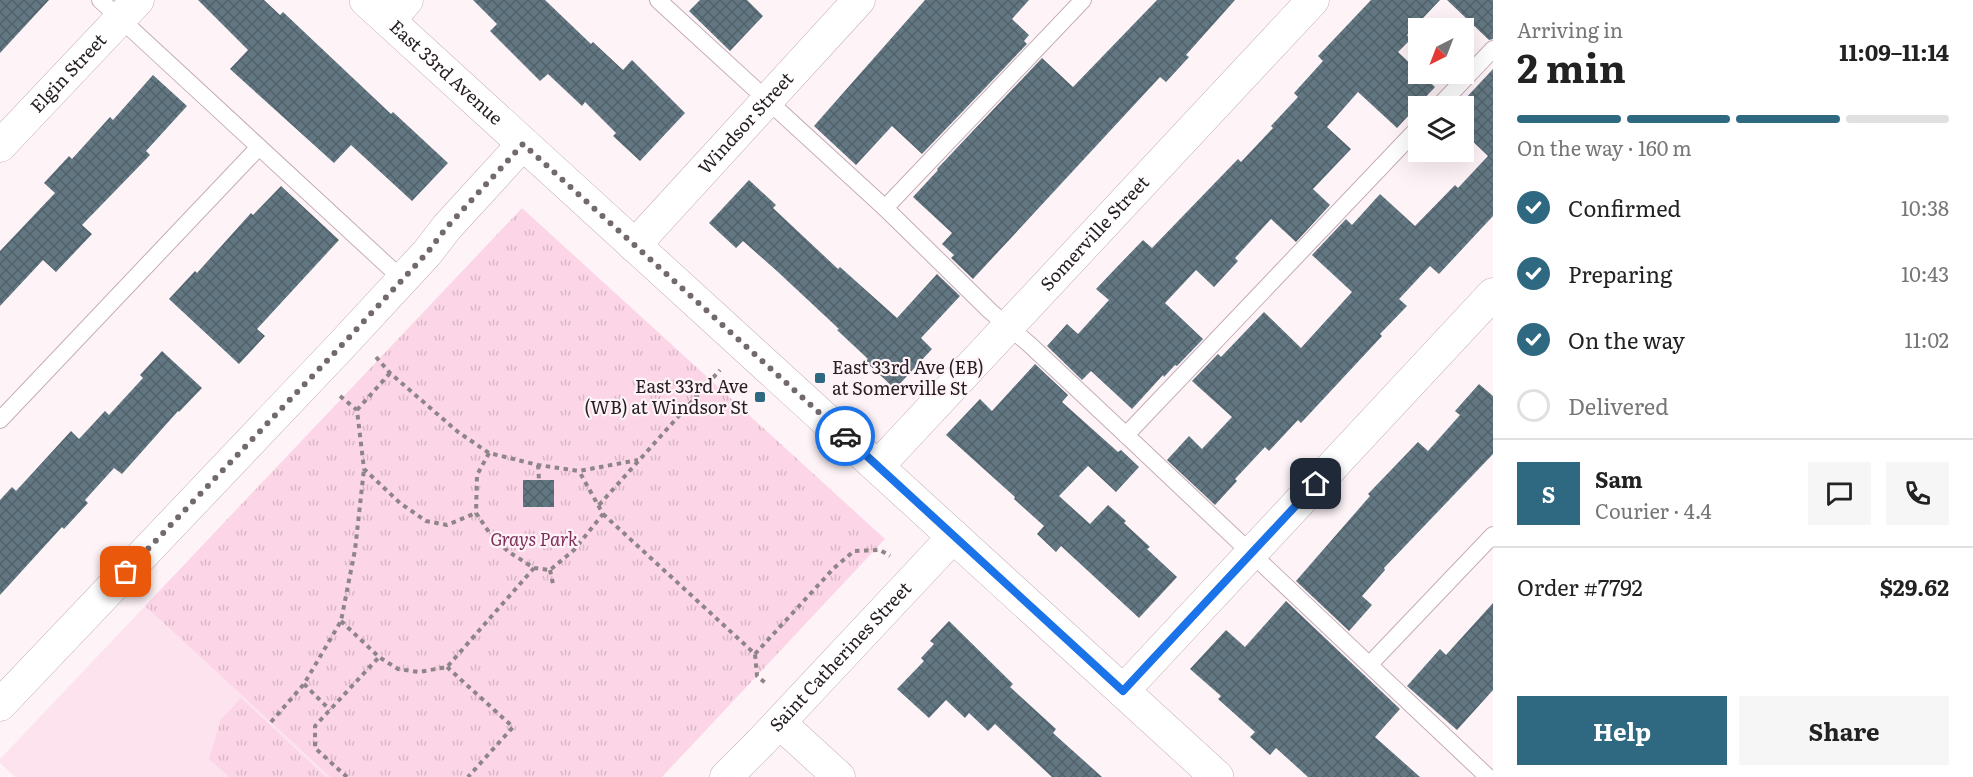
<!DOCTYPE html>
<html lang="en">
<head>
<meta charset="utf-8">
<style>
	:root { --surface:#fff; --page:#f6f6f6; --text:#222; --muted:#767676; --line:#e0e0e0; --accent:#2e6981 }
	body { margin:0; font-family:Literata,serif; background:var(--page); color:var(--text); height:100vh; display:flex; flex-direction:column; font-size:22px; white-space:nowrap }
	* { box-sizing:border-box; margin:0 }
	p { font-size:20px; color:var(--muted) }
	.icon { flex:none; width:33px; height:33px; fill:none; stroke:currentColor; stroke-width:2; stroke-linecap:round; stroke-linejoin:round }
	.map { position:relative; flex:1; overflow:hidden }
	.sheet { display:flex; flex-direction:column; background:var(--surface); width:480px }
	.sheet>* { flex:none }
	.needle { width:39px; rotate:222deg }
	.controls { position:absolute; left:1408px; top:18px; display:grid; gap:12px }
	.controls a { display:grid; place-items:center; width:66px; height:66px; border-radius:0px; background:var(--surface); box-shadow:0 6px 24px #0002; font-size:30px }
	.pin { position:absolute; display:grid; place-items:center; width:51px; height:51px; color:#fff; margin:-26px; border-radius:12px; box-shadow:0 3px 9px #0006 }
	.courier { position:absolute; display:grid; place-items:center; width:60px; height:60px; margin:-30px; border:4px solid #1a73e8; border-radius:50%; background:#fff; color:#222; box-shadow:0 2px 8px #0007 }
	.overview em { font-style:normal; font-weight:700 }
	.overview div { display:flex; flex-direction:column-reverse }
	.overview { display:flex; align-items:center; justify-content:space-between; height:102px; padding:0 24px }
	h1 { font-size:39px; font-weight:700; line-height:45px }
	.bar { display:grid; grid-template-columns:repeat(4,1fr); gap:9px 6px; align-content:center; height:72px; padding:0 24px }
	.bar i { height:8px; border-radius:4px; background:var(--line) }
	.bar .current { background:var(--accent) }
	.bar p { grid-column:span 4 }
	.line { display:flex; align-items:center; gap:15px; padding:0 24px; border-top:2px solid var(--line) }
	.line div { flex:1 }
	.round { display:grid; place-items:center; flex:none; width:63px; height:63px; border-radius:0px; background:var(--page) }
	ol { padding:0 24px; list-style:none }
	li { display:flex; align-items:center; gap:18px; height:66px }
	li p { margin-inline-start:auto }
	li .icon { padding:6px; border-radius:50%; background:var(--accent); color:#fff; stroke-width:4 }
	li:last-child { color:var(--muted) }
	li i { width:33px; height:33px; border:3px solid var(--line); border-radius:50% }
	.primary-button { display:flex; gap:12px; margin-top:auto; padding:12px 24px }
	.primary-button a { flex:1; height:69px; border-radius:0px; background:var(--accent); color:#fff; font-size:24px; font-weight:700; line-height:69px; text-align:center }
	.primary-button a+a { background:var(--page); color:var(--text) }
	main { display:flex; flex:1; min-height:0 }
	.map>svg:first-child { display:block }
	.built { fill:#fce3ee }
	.park { fill:url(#park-tufts) }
	.building { fill:url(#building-cross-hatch) }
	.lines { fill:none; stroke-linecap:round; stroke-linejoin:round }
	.service-casing { stroke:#c4adb7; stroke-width:18 }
	.minor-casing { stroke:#c4adb7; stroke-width:33 }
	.tertiary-casing { stroke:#c4adb7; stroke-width:34 }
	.path { stroke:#8e8589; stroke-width:4; stroke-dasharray:4.5 4.5; stroke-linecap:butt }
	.service { stroke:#fff; stroke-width:16 }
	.minor { stroke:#fff; stroke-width:32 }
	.tertiary { stroke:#fff; stroke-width:33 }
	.done { stroke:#72696d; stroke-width:6; stroke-dasharray:0 10.8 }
	.route { stroke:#1a73e8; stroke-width:8 }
	.poi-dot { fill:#2e6981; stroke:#fef4f8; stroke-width:2 }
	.labels { text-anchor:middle; stroke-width:4.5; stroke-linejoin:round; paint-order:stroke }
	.street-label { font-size:18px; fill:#261e22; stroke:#fef4f8 }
	.poi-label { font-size:18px; fill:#261e22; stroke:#fef4f8; text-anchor:start }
	.park-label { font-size:18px; font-style:italic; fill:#7f2e5b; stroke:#fef4f8 }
</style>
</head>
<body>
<main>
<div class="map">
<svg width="1493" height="777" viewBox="0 0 1493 777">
	<defs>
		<pattern id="park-tufts" width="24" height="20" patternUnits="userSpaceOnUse" patternTransform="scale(1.5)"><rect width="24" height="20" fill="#fcd6e7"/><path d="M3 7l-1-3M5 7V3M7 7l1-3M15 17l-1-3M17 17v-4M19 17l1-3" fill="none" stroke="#d8b7c6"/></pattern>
		<pattern id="building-cross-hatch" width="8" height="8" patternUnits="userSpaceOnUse" patternTransform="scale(1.5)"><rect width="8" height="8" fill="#627781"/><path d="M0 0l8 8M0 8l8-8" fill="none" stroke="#516169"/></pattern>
	</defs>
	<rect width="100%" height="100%" fill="#fef4f8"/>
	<polygon class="built" points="145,606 330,777 15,777 0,763 0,759"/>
	<g class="park">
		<polygon points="522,208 885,539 662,777 330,777 145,606"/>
		<polygon points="241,698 326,777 229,777 209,759 221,719"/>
	</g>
	<g class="building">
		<polygon points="0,0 49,0 0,53"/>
		<polygon points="198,0 264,0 280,15 283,12 391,114 393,112 448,163 412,201 351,145 334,163 230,69 248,50"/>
		<polygon points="473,0 545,0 591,44 593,42 623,70 632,60 685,113 640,161 613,136 616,133 585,102 582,106 548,74 540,81 490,31 497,24"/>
		<polygon points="700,0 747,0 763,16 730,51 689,11"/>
		<polygon points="925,0 1029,0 1012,19 1029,35 1024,41 1027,44 922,154 892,126 856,165 814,126"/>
		<polygon points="1157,0 1235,0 1186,55 1189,57 1166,82 1160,77 973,279 951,258 954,255 942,244 952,233 913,197 938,170 937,169 1042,58 1073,87"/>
		<polygon points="1371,0 1440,0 1407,35 1411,39 1398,52 1435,87 1397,128 1358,92 1327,127 1351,149 1313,189 1330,205 1296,242 1271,219 1235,258 1238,261 1214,287 1196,270 1165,303 1203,339 1177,366 1175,365 1164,377 1163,375 1132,409 1091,371 1082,380 1047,346 1067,324 1078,334 1109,300 1096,289 1115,269 1143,240 1152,248 1238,159 1241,162 1273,128 1271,126 1298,97 1294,93 1323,61 1318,56"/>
		<polygon points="1447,0 1493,0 1493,39 1489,40"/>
		<polygon points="1493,69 1493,216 1439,274 1430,266 1399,299 1407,306 1380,334 1382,336 1301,423 1298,420 1269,451 1265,447 1235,479 1237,481 1215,505 1167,460 1189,436 1202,449 1232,417 1192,381 1218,354 1221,357 1264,312 1301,348 1352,292 1312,255 1346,219 1352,225 1380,194 1415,226 1455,185 1458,188 1488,156 1464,133 1464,100"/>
		<polygon points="153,75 187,106 146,151 150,155 82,225 92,234 56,272 43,260 0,306 0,251 55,193 44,183 69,156 72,159 110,117 113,120"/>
		<polygon points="749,180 776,205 773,208 838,269 840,267 897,318 937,274 960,296 921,338 932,349 895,389 865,361 868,359 837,330 839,329 778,272 743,241 736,248 709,223"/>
		<polygon points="281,186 339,240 257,329 265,336 239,364 169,299 195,271 197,273 251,213 253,215"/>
		<polygon points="162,351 202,388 179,412 178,411 122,474 114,468 85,500 88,503 64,529 62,527 0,595 0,500 12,487 16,491 71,431 79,439 105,411 109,415 143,378 140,375"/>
		<polygon points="1035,364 1068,395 1062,402 1118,452 1121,450 1139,467 1116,492 1088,466 1059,496 1090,524 1108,505 1126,521 1124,523 1150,547 1147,549 1177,577 1139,618 1061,546 1056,552 1037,534 1044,526 1014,499 1015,497 946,435 980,399 992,411"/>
		<polygon points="1479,384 1493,396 1493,454 1384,568 1385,570 1362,596 1372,605 1349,631 1296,581 1370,496 1368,494 1418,442 1428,451 1460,415 1455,411"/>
		<rect x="523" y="480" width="31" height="27"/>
		<polygon points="1286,601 1400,709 1375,737 1420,777 1308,777 1276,748 1270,755 1250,737 1255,732 1218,699 1221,696 1190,669 1226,630 1245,647"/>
		<polygon points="1493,603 1493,690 1457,730 1407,686 1440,649 1446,655"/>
		<polygon points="949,621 1013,684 1010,687 1056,729 1053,733 1102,777 1052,777 995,724 988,731 969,713 965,718 946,700 929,718 897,689 924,661 921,658 934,644 930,641"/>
	</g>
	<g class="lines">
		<defs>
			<g id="service">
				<polyline points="100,0 402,279"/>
				<polyline points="658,0 885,208 990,311 1029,344 1126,435 1488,777"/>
				<polyline points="1439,106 1493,49"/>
				<polyline points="885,208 1083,0"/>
				<polyline points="0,420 259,147"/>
				<polyline points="1126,435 1419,127"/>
				<polyline points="1370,664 1493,535"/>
			</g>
			<g id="minor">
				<polyline points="389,21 407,0"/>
				<path id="s1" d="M0 146 138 0"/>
				<path id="s2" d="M634 246 859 0"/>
				<path id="s3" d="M878 466 1313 0"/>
				<polyline points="1123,691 1493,294"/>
				<polyline points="0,705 341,346 427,253 447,227 523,144"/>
				<polyline points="780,723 839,777"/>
				<path id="s4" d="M726 777 761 742 954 536"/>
			</g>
			<g id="tertiary">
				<path id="s5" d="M366 0 1217 777"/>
			</g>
		</defs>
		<use href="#service" class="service-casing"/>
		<use href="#minor" class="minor-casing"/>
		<use href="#tertiary" class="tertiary-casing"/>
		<g class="path">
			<polyline points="376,357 390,373 458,432 489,453 538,465 579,471 638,460"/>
			<polyline points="340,396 357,410 364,469 400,503 426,521 447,525 476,513"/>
			<polyline points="357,410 390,373"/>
			<polyline points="489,453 477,475 476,513 493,538 509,552 534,568 550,570 574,550 603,514 579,471"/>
			<polyline points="538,465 539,480"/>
			<polyline points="599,505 720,370"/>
			<polyline points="603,514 755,654 757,676 768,685"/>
			<polyline points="550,570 553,584"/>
			<polyline points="341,621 379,657 398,669 419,672 447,667 534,568"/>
			<polyline points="755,654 834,568 854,551 880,550 890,556"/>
			<polyline points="447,667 513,727 468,777"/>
			<polyline points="304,684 330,710"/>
			<polyline points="271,722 304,684 341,621 355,550 364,469"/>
			<polyline points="347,777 315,748 315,726 379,657"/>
		</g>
		<use href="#service" class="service"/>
		<use href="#minor" class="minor"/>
		<use href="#tertiary" class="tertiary"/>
	</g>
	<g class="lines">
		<polyline class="done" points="126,572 341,346 427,253 447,227 523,144 845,436"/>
		<polyline class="route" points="845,436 1123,691 1316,484"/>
	</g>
	<g class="poi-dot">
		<rect x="814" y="372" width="12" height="12" rx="3"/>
		<rect x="754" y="391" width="12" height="12" rx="3"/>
	</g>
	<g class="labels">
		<g class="street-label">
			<text dy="6" stroke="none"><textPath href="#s1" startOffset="100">Elgin Street</textPath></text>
			<text dy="6" stroke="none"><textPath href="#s5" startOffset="108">East 33rd Avenue</textPath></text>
			<text dy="6" stroke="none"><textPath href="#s2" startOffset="166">Windsor Street</textPath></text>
			<text dy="6" stroke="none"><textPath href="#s3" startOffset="318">Somerville Street</textPath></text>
			<text dy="6" stroke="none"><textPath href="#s4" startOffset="166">Saint Catherines Street</textPath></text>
		</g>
		<g class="poi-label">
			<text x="832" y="374">East 33rd Ave (EB)<tspan x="832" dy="21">at Somerville St</tspan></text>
			<text x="748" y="393" text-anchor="end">East 33rd Ave<tspan x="748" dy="21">(WB) at Windsor St</tspan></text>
		</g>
		<g class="park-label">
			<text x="534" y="546">Grays Park</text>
		</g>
	</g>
</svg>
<div class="controls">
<a><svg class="needle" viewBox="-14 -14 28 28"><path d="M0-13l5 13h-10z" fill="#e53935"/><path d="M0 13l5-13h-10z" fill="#767676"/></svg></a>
<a><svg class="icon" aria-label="layers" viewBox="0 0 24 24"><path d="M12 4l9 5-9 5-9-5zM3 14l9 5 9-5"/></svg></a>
</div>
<div class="pin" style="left:126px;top:572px;background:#ea580c"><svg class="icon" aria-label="bag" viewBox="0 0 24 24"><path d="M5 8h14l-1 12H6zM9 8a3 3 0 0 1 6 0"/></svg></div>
<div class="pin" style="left:1316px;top:484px;background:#1f2937"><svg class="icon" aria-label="home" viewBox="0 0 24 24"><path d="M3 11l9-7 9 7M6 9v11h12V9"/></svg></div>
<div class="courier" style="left:845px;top:436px"><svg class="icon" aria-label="car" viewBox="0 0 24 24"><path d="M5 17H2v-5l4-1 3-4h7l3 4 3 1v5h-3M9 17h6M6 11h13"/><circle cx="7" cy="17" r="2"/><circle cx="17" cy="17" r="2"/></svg></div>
</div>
<section class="sheet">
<div class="overview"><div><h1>2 min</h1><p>Arriving in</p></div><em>11:09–11:14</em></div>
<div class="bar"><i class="current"></i><i class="current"></i><i class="current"></i><i></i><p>On the way · 160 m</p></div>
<ol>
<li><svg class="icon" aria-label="check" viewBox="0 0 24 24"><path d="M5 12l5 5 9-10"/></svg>Confirmed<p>10:38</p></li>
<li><svg class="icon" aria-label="check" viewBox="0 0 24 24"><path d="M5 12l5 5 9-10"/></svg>Preparing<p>10:43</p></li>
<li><svg class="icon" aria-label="check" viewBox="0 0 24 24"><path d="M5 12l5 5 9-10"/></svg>On the way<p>11:02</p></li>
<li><i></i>Delivered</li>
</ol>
<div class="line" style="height:108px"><b class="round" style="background:var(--accent);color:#fff">S</b><div><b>Sam</b><p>Courier · 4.4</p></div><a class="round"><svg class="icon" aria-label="chat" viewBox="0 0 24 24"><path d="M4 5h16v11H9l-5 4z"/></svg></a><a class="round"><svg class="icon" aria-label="phone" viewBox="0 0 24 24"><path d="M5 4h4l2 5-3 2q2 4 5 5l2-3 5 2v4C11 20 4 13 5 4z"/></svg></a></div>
<div class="line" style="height:78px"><div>Order #7792</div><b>$29.62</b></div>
<div class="primary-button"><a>Help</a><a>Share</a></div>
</section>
</main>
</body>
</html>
